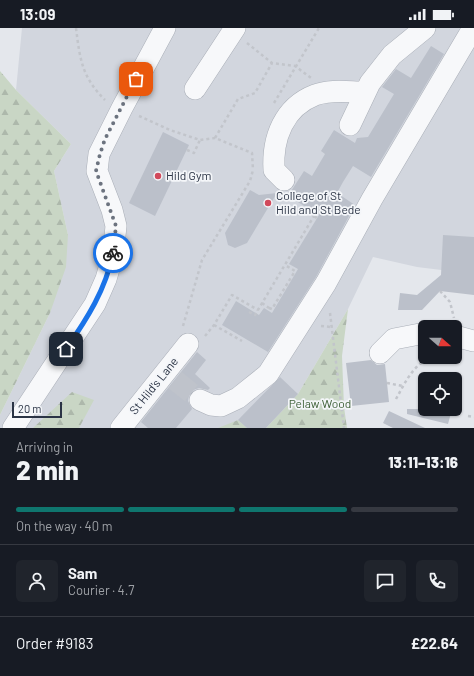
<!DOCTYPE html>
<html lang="en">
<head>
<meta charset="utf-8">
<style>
	:root { --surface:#171b24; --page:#20242c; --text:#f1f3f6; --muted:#9ea1a6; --line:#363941; --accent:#0f766e }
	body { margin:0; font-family:Barlow,sans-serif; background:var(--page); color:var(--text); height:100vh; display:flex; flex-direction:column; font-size:15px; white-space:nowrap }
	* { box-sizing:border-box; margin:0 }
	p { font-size:13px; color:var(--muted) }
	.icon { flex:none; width:22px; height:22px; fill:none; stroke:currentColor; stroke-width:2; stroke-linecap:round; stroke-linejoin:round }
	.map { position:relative; height:400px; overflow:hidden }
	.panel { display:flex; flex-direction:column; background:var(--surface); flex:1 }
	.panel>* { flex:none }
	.needle { width:26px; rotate:111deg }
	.controls { position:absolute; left:418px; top:292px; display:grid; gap:8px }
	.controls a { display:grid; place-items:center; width:44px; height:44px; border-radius:6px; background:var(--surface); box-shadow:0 1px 3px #0004; font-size:20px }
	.scale { position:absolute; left:12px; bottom:10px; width:50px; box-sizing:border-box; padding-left:4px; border:2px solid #2b3445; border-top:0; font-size:11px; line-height:14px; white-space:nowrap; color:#2b3445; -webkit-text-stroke:3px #f4f6f9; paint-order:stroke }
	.pin { position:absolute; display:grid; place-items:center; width:34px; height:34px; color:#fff; margin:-17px; border-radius:8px; box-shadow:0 2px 6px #0006 }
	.courier { position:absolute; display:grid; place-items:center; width:40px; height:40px; margin:-20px; border:3px solid #1a73e8; border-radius:50%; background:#fff; color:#222; box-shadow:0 1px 5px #0007 }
	.headline em { font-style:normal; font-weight:800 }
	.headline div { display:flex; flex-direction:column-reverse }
	.headline { display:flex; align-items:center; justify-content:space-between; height:68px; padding:0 16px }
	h1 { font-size:26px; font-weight:800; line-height:30px }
	.bar { display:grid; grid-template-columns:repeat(4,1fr); gap:6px 4px; align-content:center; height:48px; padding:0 16px }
	.bar i { height:5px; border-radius:3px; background:var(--line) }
	.bar .current { background:var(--accent) }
	.bar p { grid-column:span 4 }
	.line { display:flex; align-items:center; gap:10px; padding:0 16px; border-top:1px solid var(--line) }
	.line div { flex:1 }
	.round { display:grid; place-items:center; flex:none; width:42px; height:42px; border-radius:6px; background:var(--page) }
	.status { display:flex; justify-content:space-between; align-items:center; height:28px; padding:0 20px; background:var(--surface); direction:ltr }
	.status svg { height:11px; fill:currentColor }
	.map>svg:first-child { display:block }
	.built { fill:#d2d6de }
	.forest { fill:url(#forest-firs) }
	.building { fill:#bbc0ca }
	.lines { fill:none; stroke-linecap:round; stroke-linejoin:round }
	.minor-tunnel { stroke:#bfc3cb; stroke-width:21; stroke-dasharray:21 10; stroke-linecap:butt }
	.minor-casing { stroke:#a9aeb7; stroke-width:22 }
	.path { stroke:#c2c5cb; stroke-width:2.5; stroke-dasharray:3 3; stroke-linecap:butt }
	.minor { stroke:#f7f8fa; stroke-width:21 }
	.done { stroke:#6c737f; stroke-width:4; stroke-dasharray:0 7.2 }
	.route { stroke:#1a73e8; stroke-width:5 }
	.poi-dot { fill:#d1495b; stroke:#f4f6f9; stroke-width:1.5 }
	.labels { text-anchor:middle; stroke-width:3.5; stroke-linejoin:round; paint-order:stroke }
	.poi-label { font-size:12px; fill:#2b3445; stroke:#f4f6f9; text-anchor:start }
	.street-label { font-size:12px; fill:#2b3445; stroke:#f4f6f9 }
	.park-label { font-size:12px; fill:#3f6138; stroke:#f4f6f9 }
</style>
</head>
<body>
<div class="status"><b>13:09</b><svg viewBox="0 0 49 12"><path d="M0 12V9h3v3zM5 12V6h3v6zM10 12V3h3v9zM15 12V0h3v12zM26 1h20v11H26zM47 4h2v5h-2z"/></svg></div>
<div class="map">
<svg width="474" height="400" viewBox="0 0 474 400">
	<defs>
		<pattern id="forest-firs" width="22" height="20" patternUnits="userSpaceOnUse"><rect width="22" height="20" fill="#c9d6c5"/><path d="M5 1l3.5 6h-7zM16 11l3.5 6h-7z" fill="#adb8ab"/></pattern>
	</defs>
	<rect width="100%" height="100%" fill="#e4e7ec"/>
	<polygon class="built" points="22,0 474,0 474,246 417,239 373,229 348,281 298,366 266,400 0,400 0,387 50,285 68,207 54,143 71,116 16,62"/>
	<g class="forest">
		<polygon points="0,43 16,62 71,116 54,143 68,207 66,239 50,285 0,387"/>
		<polygon points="348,281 342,328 344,379 347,400 266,400 298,366"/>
		<polygon points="72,364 94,372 79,400 33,400"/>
		<polygon points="238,392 247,400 218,400"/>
	</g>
	<g class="building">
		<polygon points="431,18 444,26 371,149 353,138 343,154 337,165 355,177 316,249 268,324 222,297 236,273 259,287 264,280 272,285 298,241 289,236 319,187 288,168 304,143 312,148 325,126 321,123 334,102 355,115 357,110 368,109 394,66 382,59 396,41 411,50"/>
		<polygon points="163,104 189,117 155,188 129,175"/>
		<polygon points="250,162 259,167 277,165 247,215 235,220 228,217 225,205"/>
		<polygon points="443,207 474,209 474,267 440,263 422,282 398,282 400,265 417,267 441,247"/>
		<polygon points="197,324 206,332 195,346 210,360 208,362 199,360 193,362 189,367 188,373 192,381 176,400 148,400 141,394"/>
		<polygon points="371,332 377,337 385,336 389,374 351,378 346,335"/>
		<polygon points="280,349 298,366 266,400 247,400 238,392"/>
		<polygon points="407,381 452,381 448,396 407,386"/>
		<polygon points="389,383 425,400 393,400 383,395"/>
	</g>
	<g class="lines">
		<polyline class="minor-tunnel" points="175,352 200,372"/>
		<defs>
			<g id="minor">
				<polyline points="195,61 235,0"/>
				<polyline points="350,97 370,55 392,27 425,0"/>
				<path d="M284 152 274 142C272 110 284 79 315 67 330 61 349 64 364 64"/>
				<polyline points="455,308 474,313"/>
				<polyline points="380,325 394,311 425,305"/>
				<polyline points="200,372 211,377 221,378 238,370 268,346 326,255 372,171 473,0"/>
				<polyline points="13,400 95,276 106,251 113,227 116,198 112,182 97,143 99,126 122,80 165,0"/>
				<polyline points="121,400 188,316"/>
			</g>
		</defs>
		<use href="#minor" class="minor-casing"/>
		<g class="path">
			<path d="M76 0C80 32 82 49 105 72"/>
			<polyline points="247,15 272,35 295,38 311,50"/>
			<polyline points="274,75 319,0"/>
			<polyline points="139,88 170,102 200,112 215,110 252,125 253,142"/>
			<polyline points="215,110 238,71 255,65 272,35"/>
			<polyline points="187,122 194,125 200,112"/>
			<polyline points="309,181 307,184 317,190"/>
			<polyline points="440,263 450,274 454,290"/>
			<polyline points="262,275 269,280 268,282"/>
			<polyline points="269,280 272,281 295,243 285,237"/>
			<polyline points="249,284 255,287 314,188"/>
			<polyline points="330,285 344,400"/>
			<polyline points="214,297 242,313"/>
			<polyline points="183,298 202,232 250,153 253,142"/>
			<polyline points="321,298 331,299"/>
			<polyline points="205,308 214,297 232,267 258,282"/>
			<polyline points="387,355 403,358"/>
			<path d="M396 371C405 355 413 336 432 329"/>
			<polyline points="468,388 474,389"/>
		</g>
		<use href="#minor" class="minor"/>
	</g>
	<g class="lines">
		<polyline class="done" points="113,225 116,198 96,143 100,126 105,111 136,51"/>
		<path class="route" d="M66 321C87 291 106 261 113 225"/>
	</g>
	<g class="poi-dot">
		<circle cx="158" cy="148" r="4"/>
		<circle cx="268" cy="175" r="4"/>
	</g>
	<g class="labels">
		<g class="poi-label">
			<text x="166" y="152">Hild Gym</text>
			<text x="276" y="172">College of St<tspan x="276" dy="14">Hild and St Bede</tspan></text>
		</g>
		<g class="street-label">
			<text transform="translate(154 358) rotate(-51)" y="4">St Hild's Lane</text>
		</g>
		<g class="park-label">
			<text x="320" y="380">Pelaw Wood</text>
		</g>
	</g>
</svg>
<div class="controls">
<a><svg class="needle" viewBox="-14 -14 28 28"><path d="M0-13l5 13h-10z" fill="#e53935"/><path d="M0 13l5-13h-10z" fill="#9ea1a6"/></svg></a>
<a><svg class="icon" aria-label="locate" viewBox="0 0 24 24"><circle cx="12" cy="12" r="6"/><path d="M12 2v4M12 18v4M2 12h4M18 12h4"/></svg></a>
</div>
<div class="scale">20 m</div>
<div class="pin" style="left:136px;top:51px;background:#ea580c"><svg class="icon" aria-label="bag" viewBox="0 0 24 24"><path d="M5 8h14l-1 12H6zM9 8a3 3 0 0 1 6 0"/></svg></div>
<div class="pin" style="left:66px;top:321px;background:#1f2937"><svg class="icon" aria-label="home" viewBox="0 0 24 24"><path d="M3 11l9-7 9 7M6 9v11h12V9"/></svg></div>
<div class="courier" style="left:113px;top:225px"><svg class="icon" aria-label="bike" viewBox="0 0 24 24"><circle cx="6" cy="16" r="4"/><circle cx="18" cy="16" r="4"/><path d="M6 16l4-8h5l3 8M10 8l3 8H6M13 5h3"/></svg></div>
</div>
<section class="panel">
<div class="headline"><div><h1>2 min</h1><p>Arriving in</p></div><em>13:11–13:16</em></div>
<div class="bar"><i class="current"></i><i class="current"></i><i class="current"></i><i></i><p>On the way · 40 m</p></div>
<div class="line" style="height:72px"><a class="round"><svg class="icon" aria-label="person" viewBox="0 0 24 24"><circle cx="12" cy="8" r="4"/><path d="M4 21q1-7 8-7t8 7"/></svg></a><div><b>Sam</b><p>Courier · 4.7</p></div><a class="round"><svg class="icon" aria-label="chat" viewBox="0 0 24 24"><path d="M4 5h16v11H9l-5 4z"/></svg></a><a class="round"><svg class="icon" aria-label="phone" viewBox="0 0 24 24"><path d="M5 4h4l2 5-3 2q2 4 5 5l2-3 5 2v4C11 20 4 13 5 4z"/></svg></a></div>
<div class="line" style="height:52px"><div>Order #9183</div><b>£22.64</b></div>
</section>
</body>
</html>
